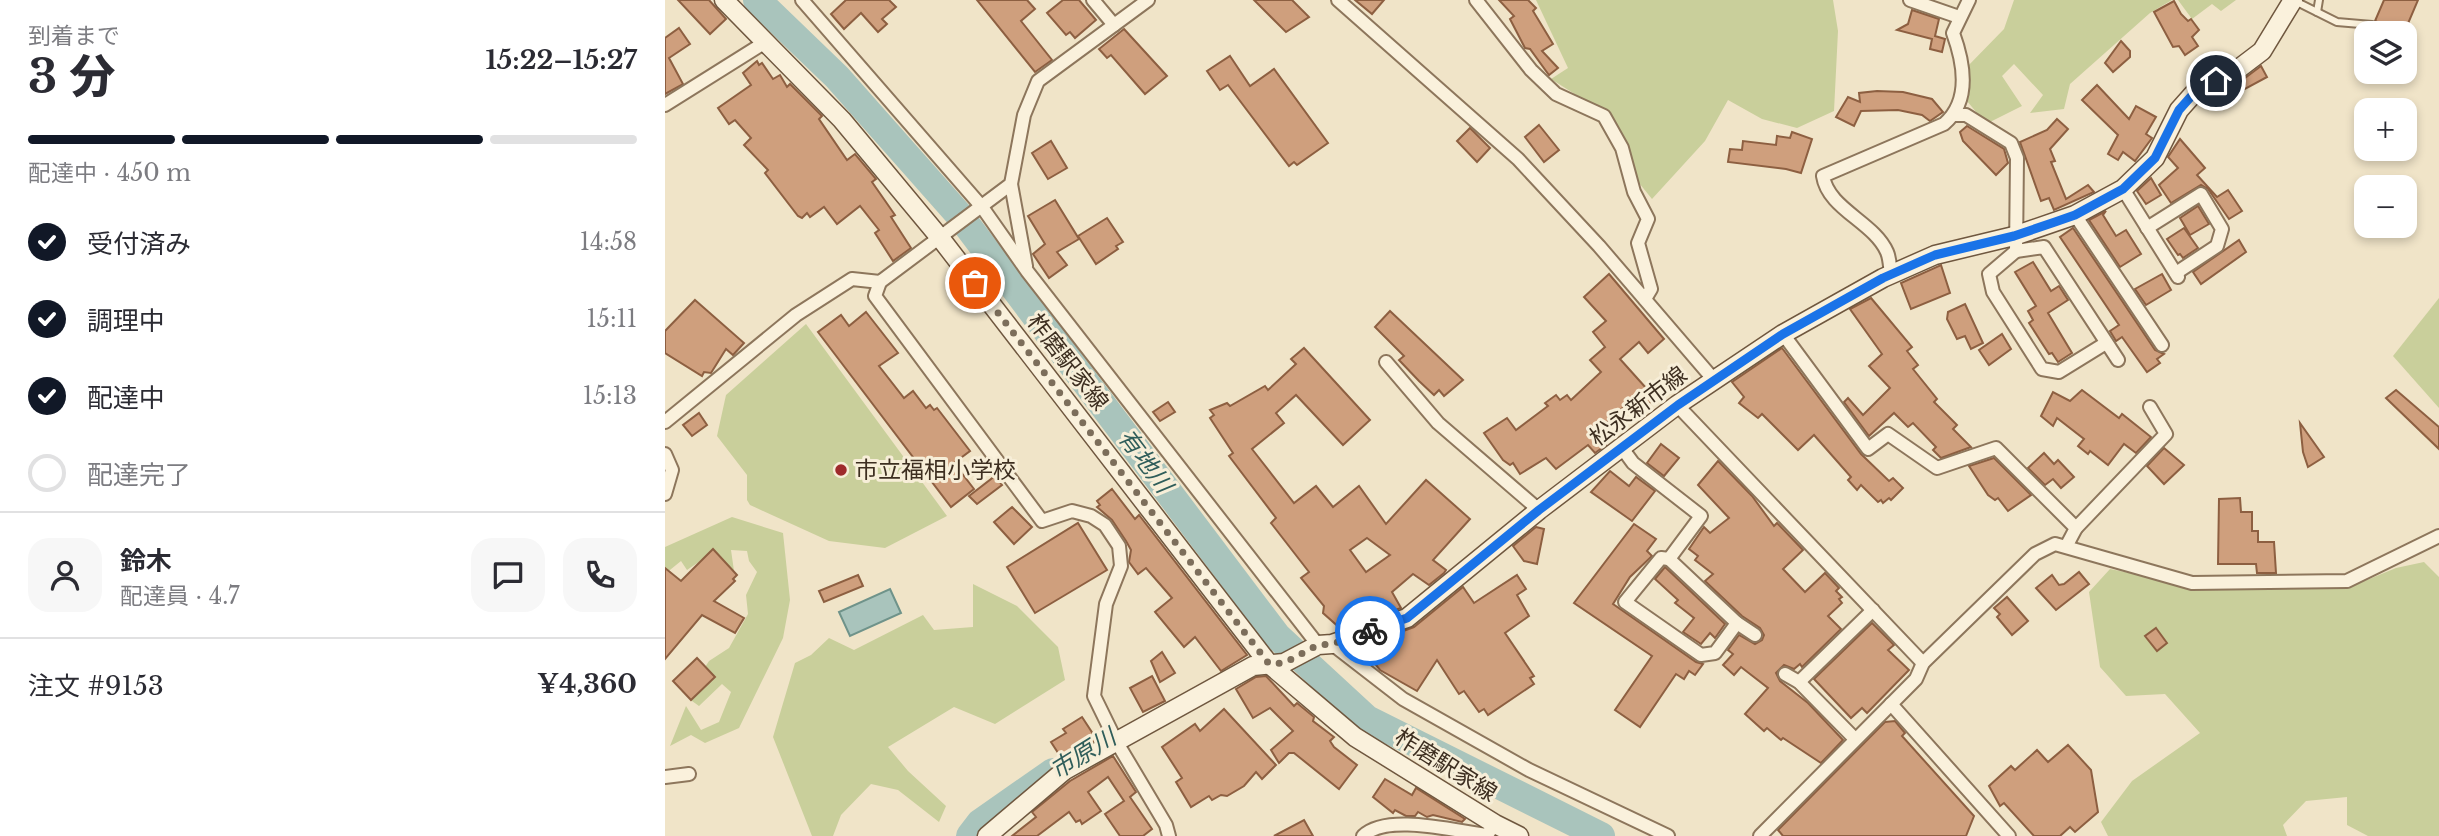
<!DOCTYPE html>
<html lang="ja">
<head>
<meta charset="utf-8">
<style>
	:root { --surface:#fff; --page:#f7f7f7; --text:#2b2b33; --muted:#7c7c81; --line:#e1e1e2; --accent:#111827 }
	body { margin:0; font-family:"Libre Baskerville","Noto Sans JP",serif; background:var(--page); color:var(--text); height:100vh; display:flex; flex-direction:column; font-size:26px; white-space:nowrap }
	* { box-sizing:border-box; margin:0 }
	p { font-size:23px; color:var(--muted) }
	.icon { flex:none; width:38px; height:38px; fill:none; stroke:currentColor; stroke-width:2; stroke-linecap:round; stroke-linejoin:round }
	.map { position:relative; flex:1; overflow:hidden }
	.details { display:flex; flex-direction:column; background:var(--surface); width:665px }
	.details>* { flex:none }
	.buttons { position:absolute; left:1689px; top:21px; display:grid; gap:14px }
	.buttons a { display:grid; place-items:center; width:63px; height:63px; border-radius:14px; background:var(--surface); box-shadow:0 4px 10px #0003; font-size:35px }
	.pin { position:absolute; display:grid; place-items:center; width:60px; height:60px; color:#fff; margin:-30px; border:4px solid #fff; border-radius:50%; box-shadow:0 2px 7px #0007 }
	.courier { position:absolute; display:grid; place-items:center; width:70px; height:70px; margin:-35px; border:5px solid #1a73e8; border-radius:50%; background:#fff; color:#222; box-shadow:0 2px 9px #0007 }
	.summary em { font-style:normal; font-weight:800 }
	.summary div { display:flex; flex-direction:column-reverse }
	.summary { display:flex; align-items:center; justify-content:space-between; height:119px; padding:0 28px }
	h1 { font-size:46px; font-weight:800; line-height:52px }
	.bar { display:grid; grid-template-columns:repeat(4,1fr); gap:10px 7px; align-content:center; height:84px; padding:0 28px }
	.bar i { height:9px; border-radius:5px; background:var(--line) }
	.bar .selected { background:var(--accent) }
	.bar p { grid-column:span 4 }
	.line { display:flex; align-items:center; gap:18px; padding:0 28px; border-top:2px solid var(--line) }
	.line div { flex:1 }
	.round { display:grid; place-items:center; flex:none; width:74px; height:74px; border-radius:21px; background:var(--page) }
	ol { padding:0 28px; list-style:none }
	li { display:flex; align-items:center; gap:21px; height:77px }
	li p { margin-inline-start:auto }
	li .icon { padding:7px; border-radius:50%; background:var(--accent); color:#fff; stroke-width:4 }
	li:last-child { color:var(--muted) }
	li i { width:38px; height:38px; border:4px solid var(--line); border-radius:50% }
	main { display:flex; flex:1; min-height:0 }
	.map>svg:first-child { display:block }
	.green { fill:#c9cf9b }
	.water { fill:#a9c4bc; stroke:#6f938a; stroke-width:2 }
	.lines { fill:none; stroke-linecap:round; stroke-linejoin:round }
	.river { stroke:#a9c4bc; stroke-width:28 }
	.building { fill:#cf9f7d; stroke:#8d5f41; stroke-width:2; fill-rule:evenodd }
	.lane-casing { stroke:#8d765c; stroke-width:10 }
	.street-casing { stroke:#8d765c; stroke-width:16 }
	.secondary-casing { stroke:#6f573f; stroke-width:21 }
	.lane { stroke:#faf1dc; stroke-width:6 }
	.street { stroke:#faf1dc; stroke-width:12 }
	.secondary { stroke:#faf1dc; stroke-width:18 }
	.done { stroke:#7c6e5b; stroke-width:7; stroke-dasharray:0 12.6 }
	.route { stroke:#1a73e8; stroke-width:9 }
	.poi-dot { fill:#9e2a2b; stroke:#f7eed8; stroke-width:2.5 }
	.labels { text-anchor:middle; stroke-width:6; stroke-linejoin:round; paint-order:stroke }
	.street-label { font-size:23px; fill:#3d2e20; stroke:#f7eed8 }
	.poi-label { font-size:23px; fill:#3d2e20; stroke:#f7eed8; text-anchor:start }
	.water-label { font-size:24px; font-style:italic; fill:#2f5d5a; stroke:#f7eed8 }
</style>
</head>
<body>
<main>
<section class="details">
<div class="summary"><div><h1>3 分</h1><p>到着まで</p></div><em>15:22–15:27</em></div>
<div class="bar"><i class="selected"></i><i class="selected"></i><i class="selected"></i><i></i><p>配達中 · 450 m</p></div>
<ol>
<li><svg class="icon" aria-label="check" viewBox="0 0 24 24"><path d="M5 12l5 5 9-10"/></svg>受付済み<p>14:58</p></li>
<li><svg class="icon" aria-label="check" viewBox="0 0 24 24"><path d="M5 12l5 5 9-10"/></svg>調理中<p>15:11</p></li>
<li><svg class="icon" aria-label="check" viewBox="0 0 24 24"><path d="M5 12l5 5 9-10"/></svg>配達中<p>15:13</p></li>
<li><i></i>配達完了</li>
</ol>
<div class="line" style="height:126px"><a class="round"><svg class="icon" aria-label="person" viewBox="0 0 24 24"><circle cx="12" cy="8" r="4"/><path d="M4 21q1-7 8-7t8 7"/></svg></a><div><b>鈴木</b><p>配達員 · 4.7</p></div><a class="round"><svg class="icon" aria-label="chat" viewBox="0 0 24 24"><path d="M4 5h16v11H9l-5 4z"/></svg></a><a class="round"><svg class="icon" aria-label="phone" viewBox="0 0 24 24"><path d="M5 4h4l2 5-3 2q2 4 5 5l2-3 5 2v4C11 20 4 13 5 4z"/></svg></a></div>
<div class="line" style="height:91px"><div>注文 #9153</div><b>¥4,360</b></div>
</section>
<div class="map">
<svg width="1774" height="836" viewBox="0 0 1774 836">
	<rect width="100%" height="100%" fill="#f0e4c8"/>
	<g class="green">
		<polygon points="871,0 1168,0 1173,31 1169,111 1132,128 1097,119 1063,100 1040,141 987,199 970,178 949,119 886,79 903,68"/>
		<polygon points="1349,0 1507,0 1485,13 1405,84 1399,109 1365,113 1378,95 1349,64 1337,76 1357,106 1321,124 1302,101 1301,68 1339,29"/>
		<polygon points="1513,0 1571,0 1556,11 1547,4 1527,19"/>
		<polygon points="1774,298 1774,408 1728,356"/>
		<polygon points="141,324 282,516 220,548 164,541 85,505 82,500 82,475 52,436 61,395"/>
		<polygon points="67,517 118,533 125,600 118,638 74,728 40,743 26,735 5,746 21,706 36,730 54,722 66,692 57,684 34,706 27,701 24,692 44,661 64,648 83,614 81,595 92,572 84,561 82,551 66,550 69,571 44,555 22,570 16,561 0,574 0,547"/>
		<polygon points="1759,562 1774,577 1774,836 1703,836 1682,825 1682,797 1641,801 1618,825 1622,836 1443,836 1436,822 1467,781 1535,733 1500,694 1461,696 1435,667 1424,592 1445,569 1534,587 1680,589 1731,568"/>
		<polygon points="308,584 352,606 393,647 400,680 330,724 289,707 223,747 243,771 281,806 274,822 233,790 206,784 176,815 168,836 147,836 108,737 130,663 146,655 164,638 189,650 258,615 269,630 308,627"/>
	</g>
	<polygon class="water" points="225,589 236,613 185,636 174,612"/>
	<g class="lines">
		<g class="river">
			<polyline points="92,0 172,77 295,216 612,636 702,719 936,836"/>
			<polyline points="305,836 315,823 388,772"/>
		</g>
	</g>
	<g class="building">
		<polygon points="13,0 44,0 61,19 45,34"/>
		<polygon points="181,0 224,0 231,7 217,19 222,24 213,32 196,13 179,29 166,14"/>
		<polygon points="312,0 362,0 370,9 356,21 387,60 370,72"/>
		<polygon points="398,0 414,0 431,20 410,38 405,32 401,35 382,13"/>
		<polygon points="589,0 627,0 644,17 621,32"/>
		<polygon points="690,0 719,0 707,14"/>
		<polygon points="834,0 863,0 871,8 868,11 888,44 877,51 893,68 884,75 865,49 860,48 845,19 849,16"/>
		<polygon points="1719,0 1753,0 1739,33 1710,21"/>
		<polygon points="1509,1 1516,14 1523,21 1526,19 1534,30 1527,37 1533,46 1520,55 1514,46 1508,47 1489,12"/>
		<polygon points="1247,10 1274,19 1270,36 1280,39 1277,52 1265,49 1267,39 1232,30 1243,24"/>
		<polygon points="14,28 25,44 4,58 18,84 0,94 0,38"/>
		<polygon points="459,29 502,76 480,94 446,55 442,58 434,49"/>
		<polygon points="1456,41 1465,51 1465,57 1448,72 1440,63"/>
		<polygon points="565,56 585,86 609,69 663,143 632,165 629,162 624,166 563,85 555,90 542,71"/>
		<polygon points="92,61 94,65 97,63 108,79 115,75 122,87 125,84 157,116 154,119 182,160 190,154 211,179 207,182 230,215 226,217 246,248 228,261 210,233 214,230 195,206 172,224 159,207 145,217 142,213 137,218 133,216 100,173 103,170 79,145 86,138 70,120 64,124 53,108 86,85 78,73"/>
		<polygon points="1596,66 1602,77 1580,89 1576,81"/>
		<polygon points="1432,85 1464,119 1471,106 1491,117 1481,134 1487,138 1470,161 1458,152 1453,160 1443,154 1453,135 1417,100"/>
		<polygon points="1212,91 1238,92 1267,99 1278,112 1265,121 1257,115 1233,110 1196,111 1189,126 1171,117 1183,97 1195,102 1194,93"/>
		<polygon points="1392,119 1403,129 1385,149 1390,161 1386,162 1401,199 1423,185 1429,192 1389,210 1384,198 1376,201 1355,142 1382,130"/>
		<polygon points="874,125 894,150 879,162 860,137"/>
		<polygon points="1302,126 1339,149 1343,163 1331,175 1298,141 1295,132"/>
		<polygon points="805,128 825,148 812,162 792,141"/>
		<polygon points="1127,132 1147,139 1136,173 1121,169 1063,162 1065,149 1077,150 1078,141 1111,145 1112,136 1125,138"/>
		<polygon points="1515,139 1540,168 1532,175 1552,197 1563,190 1577,211 1564,219 1543,189 1536,185 1506,203 1494,185 1513,168 1503,157"/>
		<polygon points="386,141 402,168 383,179 367,153"/>
		<polygon points="1486,178 1496,195 1481,204 1472,191"/>
		<polygon points="390,200 414,239 392,252 402,265 384,278 368,254 380,244 363,216"/>
		<polygon points="1533,206 1544,224 1525,235 1515,218"/>
		<polygon points="1441,211 1438,215 1451,236 1461,230 1476,254 1455,267 1424,220"/>
		<polygon points="442,218 458,242 451,246 453,249 431,264 413,236"/>
		<polygon points="1408,228 1490,350 1499,354 1492,359 1495,363 1482,372 1457,337 1451,341 1445,331 1454,325 1395,237"/>
		<polygon points="1519,228 1533,248 1518,258 1515,254 1513,255 1502,239"/>
		<polygon points="1574,240 1581,252 1536,284 1528,272"/>
		<polygon points="1368,262 1386,291 1394,286 1403,300 1383,313 1407,353 1393,362 1387,353 1384,354 1364,323 1368,320 1363,311 1371,306 1350,272"/>
		<polygon points="1276,265 1285,293 1246,309 1236,283"/>
		<polygon points="944,274 999,339 983,353 974,342 955,359 990,398 972,414 963,403 930,433 941,445 930,453 923,445 891,469 881,458 855,474 848,463 845,465 838,460 819,433 842,418 851,430 883,406 880,403 891,395 895,400 902,395 906,400 936,372 925,360 940,347 928,332 941,321 919,297"/>
		<polygon points="1497,274 1506,290 1481,305 1470,289"/>
		<polygon points="1206,298 1247,347 1242,351 1253,365 1248,369 1272,399 1269,402 1292,425 1288,429 1306,447 1276,458 1268,450 1271,447 1248,423 1243,427 1229,413 1204,436 1179,402 1183,398 1198,415 1225,388 1204,366 1217,354 1185,309"/>
		<polygon points="30,300 79,343 68,355 61,349 46,373 39,372 37,376 0,353 0,331"/>
		<polygon points="1300,304 1318,343 1306,349 1300,336 1292,339 1282,319 1283,312"/>
		<polygon points="725,311 798,380 779,396 774,390 769,395 754,381 734,360 739,356 710,327"/>
		<polygon points="201,312 233,353 214,366 239,398 248,391 261,408 265,405 269,410 272,408 305,451 289,463 309,489 286,507 153,332 176,315 184,326"/>
		<polygon points="1337,334 1346,349 1324,365 1314,350"/>
		<path d="M639 348 705 420 678 445 631 395 611 413 619 423 587 449 629 503 651 486 668 507 694 486 721 524 761 480 805 519 768 560 781 570 779 573 764 585 748 574 727 592 736 608 676 629 658 613 659 606 636 578 644 572 606 523 611 518 564 456 568 453 545 418 549 415 545 410 562 403 565 406 600 386 603 390 631 364 626 359ZM702 538 725 555 701 572 685 550Z"/>
		<polygon points="1117,348 1196,454 1224,481 1228,478 1238,488 1226,500 1224,498 1218,503 1216,500 1213,502 1196,485 1192,490 1183,480 1186,477 1149,435 1133,450 1097,414 1093,418 1074,403 1079,397 1067,382"/>
		<polygon points="1417,390 1454,418 1457,414 1486,437 1471,453 1459,444 1443,465 1425,451 1423,454 1413,446 1419,439 1392,418 1388,426 1376,416 1388,392 1405,401"/>
		<polygon points="1731,390 1774,427 1774,449 1721,398"/>
		<polygon points="503,402 510,412 495,421 488,412"/>
		<polygon points="34,413 42,425 27,436 18,425"/>
		<polygon points="1635,423 1659,457 1643,467 1638,452"/>
		<polygon points="996,444 1014,458 999,476 982,463"/>
		<polygon points="1499,448 1519,465 1499,484 1482,466"/>
		<polygon points="1379,453 1389,464 1393,460 1409,477 1396,488 1388,479 1380,485 1363,468"/>
		<polygon points="1329,458 1366,495 1343,511 1333,498 1330,500 1323,495 1304,466"/>
		<polygon points="1053,461 1087,496 1109,526 1112,523 1138,550 1118,569 1140,592 1160,573 1174,588 1171,591 1177,597 1174,599 1177,603 1163,616 1176,629 1137,667 1135,664 1129,669 1119,665 1111,673 1115,681 1143,703 1178,740 1156,763 1118,738 1116,740 1102,728 1099,731 1080,714 1103,688 1076,667 1069,675 1058,665 1068,654 1063,650 1074,635 1090,644 1097,640 1099,635 1095,628 1077,616 1040,581 1048,574 1030,560 1033,556 1024,549 1039,527 1045,533 1064,518 1033,485"/>
		<polygon points="945,471 964,486 971,477 990,491 967,521 926,492"/>
		<polygon points="330,476 337,485 312,504 304,496"/>
		<polygon points="447,489 470,519 474,515 582,655 556,671 530,637 519,647 490,612 507,598 481,568 473,574 464,562 466,550 461,541 447,520 432,507 435,505 432,501"/>
		<polygon points="1575,498 1576,512 1587,512 1587,531 1593,531 1593,542 1609,542 1611,573 1592,573 1591,564 1553,564 1554,499"/>
		<polygon points="347,507 367,527 349,544 329,522"/>
		<polygon points="413,523 442,570 370,613 342,567"/>
		<polygon points="969,524 991,539 982,551 987,556 965,577 948,604 1031,662 1038,664 1030,675 1024,671 1019,679 1011,674 975,727 950,710 987,656 909,603"/>
		<polygon points="871,527 879,529 872,564 859,561 848,546"/>
		<polygon points="48,549 72,575 68,579 70,581 49,601 79,618 70,633 37,615 0,659 0,568 16,581"/>
		<polygon points="1000,567 1060,624 1050,638 1045,633 1036,644 1018,632 1029,618 1010,603 1013,600 990,579"/>
		<polygon points="1414,572 1424,584 1391,610 1371,588 1387,575 1394,585 1399,584"/>
		<polygon points="193,575 198,586 159,602 154,591"/>
		<polygon points="852,575 861,589 852,595 864,616 840,633 869,676 865,678 869,684 823,715 819,709 814,712 799,691 794,694 772,660 752,691 715,670 698,649 700,645 749,627 798,587 809,603"/>
		<polygon points="1342,597 1363,621 1347,635 1332,617 1335,614 1329,608"/>
		<polygon points="1207,623 1229,645 1223,650 1244,670 1202,713 1197,708 1186,718 1149,679"/>
		<polygon points="1491,628 1502,643 1492,651 1480,636"/>
		<polygon points="497,652 510,673 495,682 486,661"/>
		<polygon points="32,658 50,677 26,700 8,681"/>
		<polygon points="487,676 500,701 478,712 465,688"/>
		<polygon points="601,676 629,706 632,703 649,717 648,721 669,737 665,741 669,747 692,765 674,789 629,753 624,753 614,763 606,750 628,731 605,708 588,718 571,689 591,677"/>
		<polygon points="559,709 611,765 597,779 591,772 579,786 562,796 556,795 547,800 544,796 526,807 511,782 517,778 497,747 530,724 535,731"/>
		<polygon points="417,717 432,740 397,759 386,742 401,733 398,729"/>
		<polygon points="1230,721 1240,733 1237,736 1309,816 1301,836 1118,836 1113,830 1220,722"/>
		<polygon points="1403,745 1426,770 1433,812 1410,832 1405,827 1395,836 1369,836 1339,803 1335,806 1324,786 1346,766 1350,770 1372,750 1383,762"/>
		<polygon points="448,756 471,792 465,797 487,829 478,836 455,836 440,814 459,801 443,777 423,792 436,811 417,824 415,820 411,822 404,812 372,836 347,836 371,817 367,812 405,781"/>
		<polygon points="720,779 747,795 751,788 800,819 797,822 768,815 762,817 753,812 750,816 741,816 730,810 728,813 708,797"/>
		<polygon points="639,820 648,836 609,836"/>
	</g>
	<g class="lines">
		<defs>
			<g id="lane">
				<polyline points="1630,1 1672,22 1707,25"/>
				<polyline points="1652,12 1654,0"/>
			</g>
			<g id="street">
				<polyline points="137,0 317,207 362,271 653,645"/>
				<polyline points="428,0 449,25"/>
				<polyline points="673,0 853,159 934,246 1049,380"/>
				<polyline points="811,0 866,70 891,94 939,116 957,148 969,192 983,219 973,243 986,289 980,299"/>
				<polyline points="1245,0 1294,17"/>
				<polyline points="0,105 102,41"/>
				<polyline points="1290,115 1301,115 1346,143 1352,158 1351,251 1379,247 1453,360"/>
				<polyline points="346,184 361,266"/>
				<polyline points="1458,189 1513,277"/>
				<polyline points="1410,215 1497,345"/>
				<polyline points="1482,228 1536,194 1557,229 1552,246 1511,273"/>
				<polyline points="1351,251 1324,274 1328,292 1377,369 1394,372 1441,343"/>
				<path d="M1226 275C1225 268 1225 259 1222 252 1209 222 1163 209 1158 176L1279 124C1306 101 1299 63 1288 33L1304 0"/>
				<polyline points="215,282 210,296 377,521 407,511 426,516 440,525 454,546 456,566 441,604 429,696 451,741 501,825 504,836"/>
				<polyline points="1118,334 1203,449 1223,434 1272,468 1331,448 1411,528 1402,545"/>
				<polyline points="721,362 773,423 874,510"/>
				<polyline points="1012,405 1258,663"/>
				<polyline points="0,422 131,315 187,279 215,282 346,184 359,115 373,81 483,0"/>
				<polyline points="957,448 968,463 1036,516 1004,559 1072,623 1090,635"/>
				<polyline points="0,454 7,470 0,494"/>
				<polyline points="1411,528 1501,434 1485,407"/>
				<polyline points="1004,559 996,558 960,602 1036,655 1050,653 1072,623"/>
				<polyline points="667,644 738,699 864,770 1003,836"/>
				<polyline points="1120,674 1134,682 1190,739"/>
				<polyline points="1134,682 1208,610"/>
				<polyline points="1226,704 1344,836"/>
				<polyline points="0,777 24,774"/>
				<path d="M698 836C722 813 789 831 822 835L830 824"/>
				<polyline points="1095,836 1251,679 1258,663 1370,554 1390,544 1527,583 1682,581 1774,536"/>
			</g>
			<g id="secondary">
				<polyline points="59,0 177,120 276,239 604,664 690,737 830,824 854,836"/>
				<polyline points="322,836 400,770 588,666 619,663 653,645 667,644 742,618 874,510 1012,405 1118,334 1218,278 1270,255 1349,236 1410,215 1458,189 1490,158 1514,110 1530,92 1572,70 1597,51 1628,0"/>
			</g>
		</defs>
		<use href="#lane" class="lane-casing"/>
		<use href="#street" class="street-casing"/>
		<use href="#secondary" class="secondary-casing"/>
		<use href="#lane" class="lane"/>
		<use href="#street" class="street"/>
		<use href="#secondary" class="secondary"/>
	</g>
	<g class="lines">
		<polyline class="done" points="310,283 604,664 619,663 653,645 667,644 705,631"/>
		<polyline class="route" points="705,631 742,618 874,510 1013,405 1118,334 1218,278 1270,255 1349,236 1390,222 1410,215 1458,189 1490,158 1514,110 1530,92 1551,81"/>
	</g>
	<circle class="poi-dot" cx="176" cy="470" r="7"/>
	<g class="labels">
		<g class="street-label">
			<text transform="translate(403 362) rotate(52)" y="8">柞磨駅家線</text>
			<text transform="translate(973 406) rotate(-37)" y="8">松永新市線</text>
			<text transform="translate(781 765) rotate(32)" y="8">柞磨駅家線</text>
		</g>
		<g class="poi-label">
			<text x="190" y="478">市立福相小学校</text>
		</g>
		<g class="water-label">
			<text transform="translate(480 461) rotate(53)" y="8">有地川</text>
			<text transform="translate(418 754) rotate(-32)" y="8">市原川</text>
		</g>
	</g>
</svg>
<div class="buttons">
<a><svg class="icon" aria-label="layers" viewBox="0 0 24 24"><path d="M12 4l9 5-9 5-9-5zM3 14l9 5 9-5"/></svg></a>
<a>+</a>
<a>−</a>
</div>
<div class="pin" style="left:310px;top:283px;background:#ea580c"><svg class="icon" aria-label="bag" viewBox="0 0 24 24"><path d="M5 8h14l-1 12H6zM9 8a3 3 0 0 1 6 0"/></svg></div>
<div class="pin" style="left:1551px;top:81px;background:#1f2937"><svg class="icon" aria-label="home" viewBox="0 0 24 24"><path d="M3 11l9-7 9 7M6 9v11h12V9"/></svg></div>
<div class="courier" style="left:705px;top:631px"><svg class="icon" aria-label="bike" viewBox="0 0 24 24"><circle cx="6" cy="16" r="4"/><circle cx="18" cy="16" r="4"/><path d="M6 16l4-8h5l3 8M10 8l3 8H6M13 5h3"/></svg></div>
</div>
</main>
</body>
</html>
